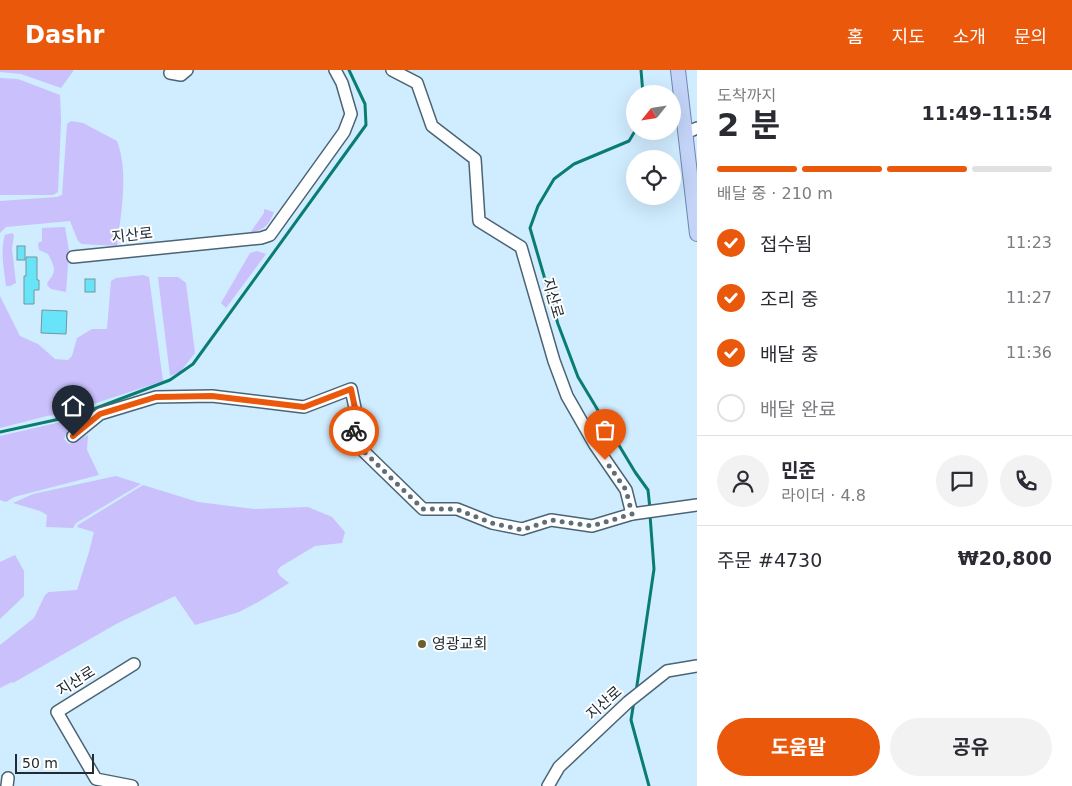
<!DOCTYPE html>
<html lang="ko">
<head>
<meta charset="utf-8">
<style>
	:root { --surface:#fff; --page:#f2f2f3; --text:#2b2b33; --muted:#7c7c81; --line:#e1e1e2; --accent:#ea580c }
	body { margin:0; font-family:"DejaVu Sans","Noto Sans KR",sans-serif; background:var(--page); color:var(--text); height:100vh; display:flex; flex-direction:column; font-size:19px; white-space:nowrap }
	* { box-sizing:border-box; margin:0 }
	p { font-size:16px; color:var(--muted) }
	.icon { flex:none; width:28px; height:28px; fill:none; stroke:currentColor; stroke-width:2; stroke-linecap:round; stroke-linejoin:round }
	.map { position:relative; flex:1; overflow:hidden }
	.details { display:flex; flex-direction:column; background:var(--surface); width:375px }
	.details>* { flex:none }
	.needle { width:32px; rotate:240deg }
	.controls { position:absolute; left:626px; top:15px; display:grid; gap:10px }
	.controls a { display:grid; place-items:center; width:55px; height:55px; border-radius:50%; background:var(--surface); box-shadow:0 5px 20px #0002; font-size:25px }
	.scale { position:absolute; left:15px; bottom:12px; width:79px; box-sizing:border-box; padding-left:5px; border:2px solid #212b32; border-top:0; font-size:14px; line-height:18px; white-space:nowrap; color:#212b32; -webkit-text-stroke:4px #fff; paint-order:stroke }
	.pin { position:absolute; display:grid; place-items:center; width:42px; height:42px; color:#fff; margin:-51px -21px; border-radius:50% 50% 50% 0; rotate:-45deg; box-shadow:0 0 5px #0007 }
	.pin .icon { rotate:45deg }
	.courier { position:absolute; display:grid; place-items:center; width:50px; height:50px; margin:-25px; border:4px solid #ea580c; border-radius:50%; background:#fff; color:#222; box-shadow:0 1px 6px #0007 }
	.headline em { font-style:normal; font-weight:700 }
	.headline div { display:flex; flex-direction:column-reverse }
	.headline { display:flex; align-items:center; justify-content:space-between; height:85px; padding:0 20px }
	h1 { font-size:32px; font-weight:700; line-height:38px }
	.bar { display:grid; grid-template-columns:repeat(4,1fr); gap:8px 5px; align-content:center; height:60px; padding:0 20px }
	.bar i { height:6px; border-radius:4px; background:var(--line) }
	.bar .current { background:var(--accent) }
	.bar p { grid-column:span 4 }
	.line { display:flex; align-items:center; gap:12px; padding:0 20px; border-top:1px solid var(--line) }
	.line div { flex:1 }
	.round { display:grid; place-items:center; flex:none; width:52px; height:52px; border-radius:26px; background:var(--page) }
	ol { padding:0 20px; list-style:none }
	li { display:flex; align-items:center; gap:15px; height:55px }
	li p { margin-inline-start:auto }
	li .icon { padding:5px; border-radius:50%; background:var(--accent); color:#fff; stroke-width:4 }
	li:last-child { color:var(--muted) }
	li i { width:28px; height:28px; border:2px solid var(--line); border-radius:50% }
	.cta { display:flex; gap:10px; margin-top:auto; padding:10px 20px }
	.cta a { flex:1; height:58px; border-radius:30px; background:var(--accent); color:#fff; font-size:20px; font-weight:700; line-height:58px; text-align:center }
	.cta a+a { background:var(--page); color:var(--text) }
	header { display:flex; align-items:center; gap:30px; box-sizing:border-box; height:70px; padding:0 25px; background:var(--accent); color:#fff }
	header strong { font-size:24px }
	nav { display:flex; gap:28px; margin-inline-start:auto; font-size:18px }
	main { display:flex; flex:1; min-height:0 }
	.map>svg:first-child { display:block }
	.green { fill:#c9c0fc }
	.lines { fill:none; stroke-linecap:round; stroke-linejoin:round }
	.stream { stroke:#0a7d73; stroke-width:3 }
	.building { fill:#68e4f8; stroke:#73969c }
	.minor-casing { stroke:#4b6474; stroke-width:14 }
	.major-casing { stroke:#7087b0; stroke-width:16 }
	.minor { stroke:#fff; stroke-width:11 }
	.major { stroke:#c3d4f8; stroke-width:14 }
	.done { stroke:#5e6f7a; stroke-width:5; stroke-dasharray:0 9 }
	.route { stroke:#ea580c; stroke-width:6 }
	.poi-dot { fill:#69602d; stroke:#fff; stroke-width:2 }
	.labels { text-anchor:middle; stroke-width:4; stroke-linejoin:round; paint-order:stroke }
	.street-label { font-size:15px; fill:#212b32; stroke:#fff }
	.poi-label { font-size:15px; fill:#212b32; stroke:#fff; text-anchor:start }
</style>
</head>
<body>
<header>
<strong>Dashr</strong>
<nav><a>홈</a><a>지도</a><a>소개</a><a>문의</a></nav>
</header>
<main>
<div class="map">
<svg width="697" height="716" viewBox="0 0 697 716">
	<rect width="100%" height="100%" fill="#d0ecff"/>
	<g class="green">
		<polygon points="0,0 74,0 61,18 21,4 0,2"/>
		<polygon points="0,8 18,9 60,25 61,50 58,122 53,125 0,125"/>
		<path d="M71 51 83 53 117 71C129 103 121 143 117 176L82 174 78 171 70 151 6 157 0 163V167V131L57 127 62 125 67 54Z"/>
		<path d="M264 139 274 142C269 155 264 160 250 163L264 143Z"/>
		<path d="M65 157 69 181 66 222 51 219 47 215C48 210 51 209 53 204 56 198 51 190 48 184L39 180 38 173 42 171V158Z"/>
		<path d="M12 163 14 165 12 179 16 213 10 216H6C4 200 0 180 5 165Z"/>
		<polygon points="257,181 266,184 226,238 221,233 250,183"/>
		<polygon points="143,205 149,207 163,311 84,337 76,342 47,346 0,358 0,226 20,266 38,274 55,289 68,290 72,286 77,268 92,259 107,259 111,211 116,208"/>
		<polygon points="158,207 178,207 186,213 195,283 180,302 170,306"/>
		<polygon points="65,351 71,353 64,369 69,374 88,365 87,380 99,405 14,427 6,432 0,430 0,366"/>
		<polygon points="116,406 141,414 76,453 73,458 46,457 47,445 40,441 13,433 33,424"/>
		<polygon points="143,415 198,432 254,439 308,437 332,447 345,462 342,473 315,476 280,497 277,501 280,506 289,513 260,531 239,542 195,555 175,526 118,553 13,613 12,612 0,618 0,575 34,548 45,525 49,522 77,520 89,482 94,462 77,457 78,455"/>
		<polygon points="15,485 24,501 24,526 0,549 0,492"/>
	</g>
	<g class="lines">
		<g class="stream">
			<polyline points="641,0 643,24"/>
			<polyline points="635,61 629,71 574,94 554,109 538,136 530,158 558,254 578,307 635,402 648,420 650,439"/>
			<polyline points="0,362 78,345 170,310 193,294 366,55 365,34 349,0"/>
			<polyline points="636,622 654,499 650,445"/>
			<polyline points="634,631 631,650 649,716"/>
		</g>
	</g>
	<g class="building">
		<rect x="17" y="176" width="8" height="14"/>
		<polygon points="26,187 37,187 37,210 39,210 39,220 34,220 34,234 24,234 24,206 26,206"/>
		<rect x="85" y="209" width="10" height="13"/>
		<polygon points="42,240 67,241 66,264 41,263"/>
	</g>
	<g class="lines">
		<defs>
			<g id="minor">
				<polyline points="392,0 417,13 432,56 475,89 479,151 521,177 554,291 567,326 595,375 626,420 632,444 697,435"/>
				<polyline points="170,3 181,5 187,0"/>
				<polyline points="686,63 697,58"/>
				<polyline points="73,187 261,168 270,165 344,62 351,44 342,13 335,0"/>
				<polyline points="73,366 100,344 156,327 212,326 304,337 351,319 355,338 353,371 423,439 457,439 492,453 522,459 551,450 592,456 632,444"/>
				<polyline points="7,716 8,708"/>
				<polyline points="132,716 96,709 57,642 134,594"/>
				<polyline points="548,716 559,697 628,632 667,601 697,596"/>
			</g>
			<polyline id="major" points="678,0 697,164"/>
		</defs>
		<use href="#minor" class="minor-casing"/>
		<use href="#major" class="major-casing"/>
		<use href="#minor" class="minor"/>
		<use href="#major" class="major"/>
	</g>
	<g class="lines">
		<polyline class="done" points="354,361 353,371 423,439 456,439 492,453 522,460 551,450 592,456 632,444 626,420 605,390"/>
		<polyline class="route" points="73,366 100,344 156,327 212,326 304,337 351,319 355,338 354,361"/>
	</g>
	<circle class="poi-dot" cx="422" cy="574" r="5"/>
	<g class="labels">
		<g class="street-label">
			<text transform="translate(132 165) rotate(-6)" y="5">지산로</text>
			<text transform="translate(553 228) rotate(74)" y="5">지산로</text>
			<text transform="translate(76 611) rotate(-32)" y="5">지산로</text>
			<text transform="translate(604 633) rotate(-42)" y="5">지산로</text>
		</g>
		<g class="poi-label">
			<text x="432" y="579">영광교회</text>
		</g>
	</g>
</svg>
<div class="controls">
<a><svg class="needle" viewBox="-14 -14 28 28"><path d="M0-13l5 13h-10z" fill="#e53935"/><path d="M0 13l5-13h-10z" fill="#7c7c81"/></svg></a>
<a><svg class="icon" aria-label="locate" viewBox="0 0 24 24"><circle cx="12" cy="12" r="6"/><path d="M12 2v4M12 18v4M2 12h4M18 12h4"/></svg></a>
</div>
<div class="scale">50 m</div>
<div class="pin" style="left:605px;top:390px;background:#ea580c"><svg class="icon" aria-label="bag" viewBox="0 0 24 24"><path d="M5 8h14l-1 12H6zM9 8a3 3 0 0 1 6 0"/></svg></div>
<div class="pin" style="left:73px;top:366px;background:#1f2937"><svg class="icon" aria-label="home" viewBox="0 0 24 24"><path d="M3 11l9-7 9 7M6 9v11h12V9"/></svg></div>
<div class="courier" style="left:354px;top:361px"><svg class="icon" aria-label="bike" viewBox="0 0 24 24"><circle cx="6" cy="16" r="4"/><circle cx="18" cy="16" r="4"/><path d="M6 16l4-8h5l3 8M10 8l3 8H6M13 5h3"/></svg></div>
</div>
<section class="details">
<div class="headline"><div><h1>2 분</h1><p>도착까지</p></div><em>11:49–11:54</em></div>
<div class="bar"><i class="current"></i><i class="current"></i><i class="current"></i><i></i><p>배달 중 · 210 m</p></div>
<ol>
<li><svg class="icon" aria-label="check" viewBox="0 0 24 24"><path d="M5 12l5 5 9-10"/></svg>접수됨<p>11:23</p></li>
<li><svg class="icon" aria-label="check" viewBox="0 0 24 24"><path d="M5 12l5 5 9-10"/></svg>조리 중<p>11:27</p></li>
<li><svg class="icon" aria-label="check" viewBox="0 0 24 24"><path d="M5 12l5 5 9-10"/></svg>배달 중<p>11:36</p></li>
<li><i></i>배달 완료</li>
</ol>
<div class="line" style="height:90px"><a class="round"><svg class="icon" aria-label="person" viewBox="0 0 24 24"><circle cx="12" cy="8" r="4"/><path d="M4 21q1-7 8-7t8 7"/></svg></a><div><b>민준</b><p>라이더 · 4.8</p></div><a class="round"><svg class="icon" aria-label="chat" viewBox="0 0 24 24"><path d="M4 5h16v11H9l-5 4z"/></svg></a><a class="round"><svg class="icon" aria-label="phone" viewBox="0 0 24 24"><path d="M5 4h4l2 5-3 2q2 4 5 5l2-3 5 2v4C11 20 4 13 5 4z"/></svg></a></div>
<div class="line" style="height:65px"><div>주문 #4730</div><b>₩20,800</b></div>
<div class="cta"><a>도움말</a><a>공유</a></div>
</section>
</main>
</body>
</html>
